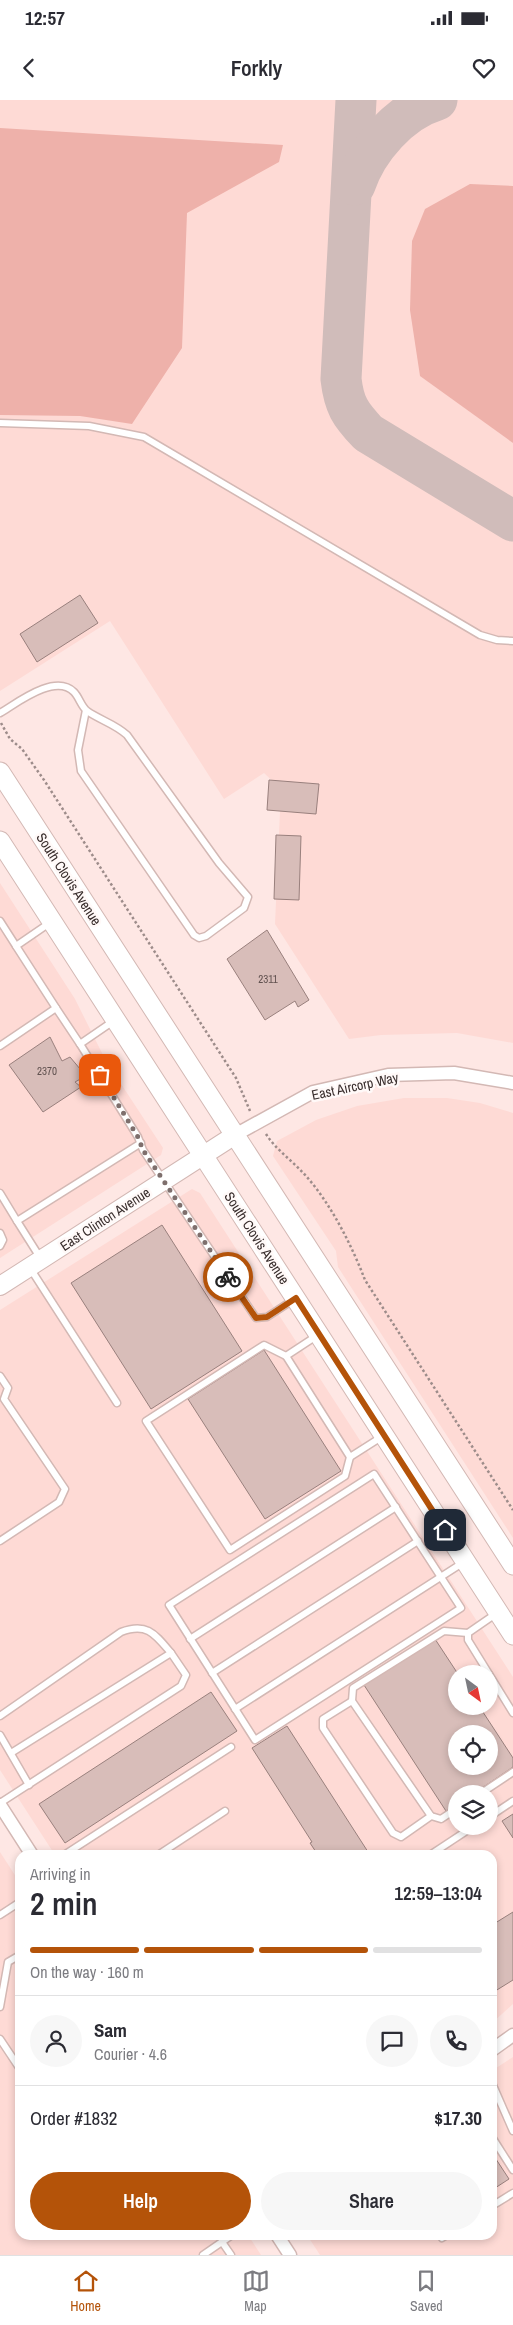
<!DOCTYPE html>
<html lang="en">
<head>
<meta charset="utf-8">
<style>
	:root { --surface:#fff; --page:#f7f7f7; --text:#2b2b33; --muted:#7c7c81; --line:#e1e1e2; --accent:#b45309 }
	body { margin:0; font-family:"Archivo Narrow",sans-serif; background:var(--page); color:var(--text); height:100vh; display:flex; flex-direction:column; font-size:19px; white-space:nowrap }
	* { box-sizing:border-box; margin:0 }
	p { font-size:16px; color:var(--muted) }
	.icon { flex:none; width:28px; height:28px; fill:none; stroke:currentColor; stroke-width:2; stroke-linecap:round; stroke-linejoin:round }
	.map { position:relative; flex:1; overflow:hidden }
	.side { position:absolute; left:15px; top:1750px; width:482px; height:390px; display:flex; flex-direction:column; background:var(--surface); border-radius:15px; box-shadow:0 2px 8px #0003 }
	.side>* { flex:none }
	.needle { width:32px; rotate:147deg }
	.tools { position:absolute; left:448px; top:1565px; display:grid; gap:10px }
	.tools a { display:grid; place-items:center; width:50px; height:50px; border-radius:50%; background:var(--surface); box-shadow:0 2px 8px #0003; font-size:25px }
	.pin { position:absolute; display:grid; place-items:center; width:42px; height:42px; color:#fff; margin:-21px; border-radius:10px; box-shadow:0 2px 8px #0006 }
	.courier { position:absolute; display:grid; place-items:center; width:50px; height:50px; margin:-25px; border:4px solid #b45309; border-radius:50%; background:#fff; color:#222; box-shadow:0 1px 6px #0007 }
	.summary em { font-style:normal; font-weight:600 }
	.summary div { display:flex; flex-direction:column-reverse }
	.summary { display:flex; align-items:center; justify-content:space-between; height:85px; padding:0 15px }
	h1 { font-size:32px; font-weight:600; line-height:38px }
	.bar { display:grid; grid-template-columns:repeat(4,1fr); gap:8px 5px; align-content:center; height:60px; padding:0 15px }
	.bar i { height:6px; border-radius:4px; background:var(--line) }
	.bar .active { background:var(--accent) }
	.bar p { grid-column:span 4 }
	.line { display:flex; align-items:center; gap:12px; padding:0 15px; border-top:1px solid var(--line) }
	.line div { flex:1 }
	.round { display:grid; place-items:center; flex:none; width:52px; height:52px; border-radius:26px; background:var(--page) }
	.button { display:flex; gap:10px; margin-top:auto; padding:10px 15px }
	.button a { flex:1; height:58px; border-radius:30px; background:var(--accent); color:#fff; font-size:20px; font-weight:600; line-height:58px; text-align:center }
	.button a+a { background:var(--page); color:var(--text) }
	.status { display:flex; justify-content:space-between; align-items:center; height:35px; padding:0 25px; background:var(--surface); direction:ltr }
	.status svg { height:14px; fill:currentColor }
	header { display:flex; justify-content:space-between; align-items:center; height:65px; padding:0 15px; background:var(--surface); font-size:22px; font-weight:600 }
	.tabs { display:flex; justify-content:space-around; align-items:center; height:70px; border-top:1px solid var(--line); background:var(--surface); font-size:14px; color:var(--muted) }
	.tabs a { display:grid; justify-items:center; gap:2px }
	.tabs .active { color:var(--accent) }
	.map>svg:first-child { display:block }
	.built { fill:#fedad5; fill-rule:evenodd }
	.green { fill:#eeb1aa }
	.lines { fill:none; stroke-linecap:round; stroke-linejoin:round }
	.taxiway { stroke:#d0bcba; stroke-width:41 }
	.building { fill:#d8bdb9; stroke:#99807d; fill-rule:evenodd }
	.lane-casing { stroke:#d3b8b4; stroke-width:9 }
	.street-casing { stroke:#d3b8b4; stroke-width:15 }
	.secondary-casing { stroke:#d3b8b4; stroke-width:20 }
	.primary-casing { stroke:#d3b8b4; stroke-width:21 }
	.path { stroke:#9d8c8a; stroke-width:2.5; stroke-dasharray:2.5 2.5; stroke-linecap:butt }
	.lane { stroke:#fff; stroke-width:6 }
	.street { stroke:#fff; stroke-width:12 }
	.secondary { stroke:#fff; stroke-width:18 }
	.primary { stroke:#fff; stroke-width:19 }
	.done { stroke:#7e6f6d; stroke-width:5; stroke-dasharray:0 9 }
	.route { stroke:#b45309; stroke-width:6 }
	.labels { text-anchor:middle; stroke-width:5; stroke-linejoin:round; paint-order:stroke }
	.number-label { font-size:11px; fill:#615250 }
	.street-label { font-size:14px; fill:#392e2d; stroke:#fff9f8 }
</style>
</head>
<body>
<div class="status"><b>12:57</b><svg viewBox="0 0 49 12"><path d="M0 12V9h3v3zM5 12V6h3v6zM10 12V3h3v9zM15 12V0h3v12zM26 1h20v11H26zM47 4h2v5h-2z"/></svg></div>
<header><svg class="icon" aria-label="back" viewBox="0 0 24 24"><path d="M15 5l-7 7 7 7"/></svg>Forkly<svg class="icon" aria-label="heart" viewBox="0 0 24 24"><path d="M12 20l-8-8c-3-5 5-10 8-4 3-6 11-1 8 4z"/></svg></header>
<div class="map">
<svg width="513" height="2155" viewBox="0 0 513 2155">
	<rect width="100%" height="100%" fill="#fee7e4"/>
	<g class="built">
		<polygon points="0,0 513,0 513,943 457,933 381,935 349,939 275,824 281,689 264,673 224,699 110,521 0,591"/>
		<polygon points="0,783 75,899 106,961 163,1048 161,1055 0,1158"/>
		<polygon points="404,998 447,998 480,1003 513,1013 513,1438 338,1167 336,1151 273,1056 277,1041 316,1020 357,1006"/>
		<path d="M192 1089 200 1093 513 1577V1904L493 1922 492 1755H55L0 1670V1210ZM456 1574H489V1606H456ZM456 1634H489V1666H456ZM456 1694H489V1726H456Z"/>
		<polygon points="0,1752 20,1783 20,2135 248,2135 261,2155 0,2155"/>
		<polygon points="513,1957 513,2155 320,2155 307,2135 492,2135 493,1970"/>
	</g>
	<g class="green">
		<polygon points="0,28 283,45 279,62 187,113 182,248 132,324 80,316 0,315"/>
		<polygon points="470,84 513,86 513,343 420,276 410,210 412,141 425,109"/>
	</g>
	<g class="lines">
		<g class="taxiway">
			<path d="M356 0 341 279C344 305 350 314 368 333L513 421"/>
			<path d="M355 85C367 49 400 11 437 0"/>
		</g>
	</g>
	<g class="building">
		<polygon points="80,495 98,523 37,562 20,534"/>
		<polygon points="269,680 319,684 316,714 267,710"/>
		<polygon points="276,735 301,736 299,800 274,799"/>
		<polygon points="267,830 309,900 298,907 295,901 265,920 227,859"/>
		<polygon points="50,937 62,961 70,957 86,976 75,982 81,987 43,1012 9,965"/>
		<polygon points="162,1125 242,1251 151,1309 71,1183"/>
		<polygon points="264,1250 341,1371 265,1419 188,1299"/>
		<path d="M435 1539 458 1574 456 1606H479L513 1658V1667L473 1694H456V1704L446 1711 364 1585ZM456 1634H489V1666H456Z"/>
		<polygon points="211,1592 237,1631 65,1743 39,1704"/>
		<polygon points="287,1626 370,1755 318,1755 310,1743 312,1742 252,1648"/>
		<polygon points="513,1714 513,1738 502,1721"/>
		<polygon points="513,1812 513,1880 492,1893 492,1825"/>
		<polygon points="492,2053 509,2079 492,2090"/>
	</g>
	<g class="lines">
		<defs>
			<g id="lane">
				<polyline points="0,323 89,326 144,337 480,535 497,540 513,541"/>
				<path d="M0 613C17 603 55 573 74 592 79 597 81 606 87 611 100 620 115 624 127 635L219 763 248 797 244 808 206 836 199 838 194 835 81 671 78 650 86 610"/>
				<polyline points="0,821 16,846"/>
				<polyline points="51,822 16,846 56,908"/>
				<polyline points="80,944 138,1037 143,1050 256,1218 267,1217 293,1200"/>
				<polyline points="0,946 56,908 80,944 115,920"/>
				<polyline points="0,1093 17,1121"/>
				<polyline points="0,1133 3,1140 0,1146"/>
				<polyline points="41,1159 17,1121 141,1043"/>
				<polyline points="30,1168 117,1303"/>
				<polyline points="318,1235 286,1256 350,1357 383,1336"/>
				<polyline points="286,1256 264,1245 146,1321 230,1450 345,1376 350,1357"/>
				<polyline points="0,1276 8,1288 4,1299 65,1389 59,1402 0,1441"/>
				<polygon points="374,1374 461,1508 255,1640 169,1505"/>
				<polyline points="190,1539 396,1407"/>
				<polyline points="212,1573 418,1441"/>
				<polyline points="489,1574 468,1540 468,1533 497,1513"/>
				<polyline points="489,1574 513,1613"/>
				<polyline points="352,1601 323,1619 323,1628 393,1733 401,1737 431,1716"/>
				<polyline points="235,1609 464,1462"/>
				<path d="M0 1616 121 1532C147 1522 155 1534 171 1553"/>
				<polyline points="0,1635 29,1685"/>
				<polyline points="480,1694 513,1672"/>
				<polyline points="0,1703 181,1586 186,1575 171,1553 11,1653"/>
				<polyline points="456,1709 441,1719 431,1716 352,1601 353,1588 444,1531 468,1533"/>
				<polyline points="489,1717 513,1701"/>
				<polyline points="64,1755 231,1647"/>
				<polyline points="158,1755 225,1711"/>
				<polyline points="430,1755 474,1726"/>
				<polyline points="0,1815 20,1802"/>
				<polyline points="0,1907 8,1862 20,1855"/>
				<polyline points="0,1939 20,1969"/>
				<polyline points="492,1983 513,2031"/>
				<polyline points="492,2037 513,2070"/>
				<polyline points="492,2106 513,2093"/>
				<polyline points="440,2135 442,2138 447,2135"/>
				<polyline points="222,2142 231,2155"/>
				<polyline points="203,2155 232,2135"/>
			</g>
			<g id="street">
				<polyline points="235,1035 313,992 388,975 454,973 513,983"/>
				<polyline points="0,1705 32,1755"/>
				<polyline points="492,1950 513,1935"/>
				<polyline points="277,2135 290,2155"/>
			</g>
			<polyline id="secondary" points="0,1186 235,1035"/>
			<g id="primary">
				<polyline points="0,672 513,1465"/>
				<polyline points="0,741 513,1535"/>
			</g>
		</defs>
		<use href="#lane" class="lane-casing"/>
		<use href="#street" class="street-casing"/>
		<use href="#secondary" class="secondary-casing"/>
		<use href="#primary" class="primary-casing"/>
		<g class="path">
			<polyline points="1,623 10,639 22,649 44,680 236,978 250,1011"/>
			<path d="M266 1034C276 1050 293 1061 306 1076 331 1104 352 1146 365 1180L513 1410"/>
		</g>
		<use href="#lane" class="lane"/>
		<use href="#street" class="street"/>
		<use href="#secondary" class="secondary"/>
		<use href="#primary" class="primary"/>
	</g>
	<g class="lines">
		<polyline class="done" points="100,975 138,1037 143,1050 228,1177"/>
		<polyline class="route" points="228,1177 256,1218 267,1217 296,1198 445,1430"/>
	</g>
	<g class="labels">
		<g class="number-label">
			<text x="268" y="883">2311</text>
			<text x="47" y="975">2370</text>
		</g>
		<g class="street-label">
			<text transform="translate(69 779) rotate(57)" y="5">South Clovis Avenue</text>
			<text transform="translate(355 986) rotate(-12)" y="5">East Aircorp Way</text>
			<text transform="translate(105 1119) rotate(-33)" y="5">East Clinton Avenue</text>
			<text transform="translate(257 1138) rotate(57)" y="5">South Clovis Avenue</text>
		</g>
	</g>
</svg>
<div class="tools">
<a><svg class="needle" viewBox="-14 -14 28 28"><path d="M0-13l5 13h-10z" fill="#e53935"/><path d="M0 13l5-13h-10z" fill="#7c7c81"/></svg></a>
<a><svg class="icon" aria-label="locate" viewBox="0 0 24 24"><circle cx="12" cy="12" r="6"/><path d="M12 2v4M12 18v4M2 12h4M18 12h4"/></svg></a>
<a><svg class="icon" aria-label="layers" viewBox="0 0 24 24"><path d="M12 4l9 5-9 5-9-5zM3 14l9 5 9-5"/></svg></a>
</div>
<div class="pin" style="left:100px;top:975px;background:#ea580c"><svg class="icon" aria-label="bag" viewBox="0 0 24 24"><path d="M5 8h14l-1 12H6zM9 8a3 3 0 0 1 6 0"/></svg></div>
<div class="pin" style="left:445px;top:1430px;background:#1f2937"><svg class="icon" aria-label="home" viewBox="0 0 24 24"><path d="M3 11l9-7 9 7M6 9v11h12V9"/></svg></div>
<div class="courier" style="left:228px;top:1177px"><svg class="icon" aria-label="bike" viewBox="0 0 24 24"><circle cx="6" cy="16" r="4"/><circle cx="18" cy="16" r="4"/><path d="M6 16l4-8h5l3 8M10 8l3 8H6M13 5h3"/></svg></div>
<section class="side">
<div class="summary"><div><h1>2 min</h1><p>Arriving in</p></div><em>12:59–13:04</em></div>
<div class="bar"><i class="active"></i><i class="active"></i><i class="active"></i><i></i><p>On the way · 160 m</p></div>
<div class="line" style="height:90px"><a class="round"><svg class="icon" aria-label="person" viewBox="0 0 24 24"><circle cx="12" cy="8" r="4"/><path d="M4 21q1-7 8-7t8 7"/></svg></a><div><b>Sam</b><p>Courier · 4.6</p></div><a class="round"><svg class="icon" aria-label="chat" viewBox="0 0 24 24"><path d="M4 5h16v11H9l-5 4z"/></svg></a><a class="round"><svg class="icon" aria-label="phone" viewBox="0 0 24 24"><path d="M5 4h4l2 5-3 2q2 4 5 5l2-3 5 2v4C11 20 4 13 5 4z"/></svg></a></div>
<div class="line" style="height:65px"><div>Order #1832</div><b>$17.30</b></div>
<div class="button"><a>Help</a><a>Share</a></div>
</section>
</div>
<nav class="tabs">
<a class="active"><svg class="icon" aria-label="home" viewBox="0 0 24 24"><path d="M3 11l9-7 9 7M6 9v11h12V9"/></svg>Home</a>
<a><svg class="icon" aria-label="map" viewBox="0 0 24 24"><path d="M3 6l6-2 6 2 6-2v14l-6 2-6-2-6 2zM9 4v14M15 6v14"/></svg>Map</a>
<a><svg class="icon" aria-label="saved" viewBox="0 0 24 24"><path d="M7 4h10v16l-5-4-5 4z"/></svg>Saved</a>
</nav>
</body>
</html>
